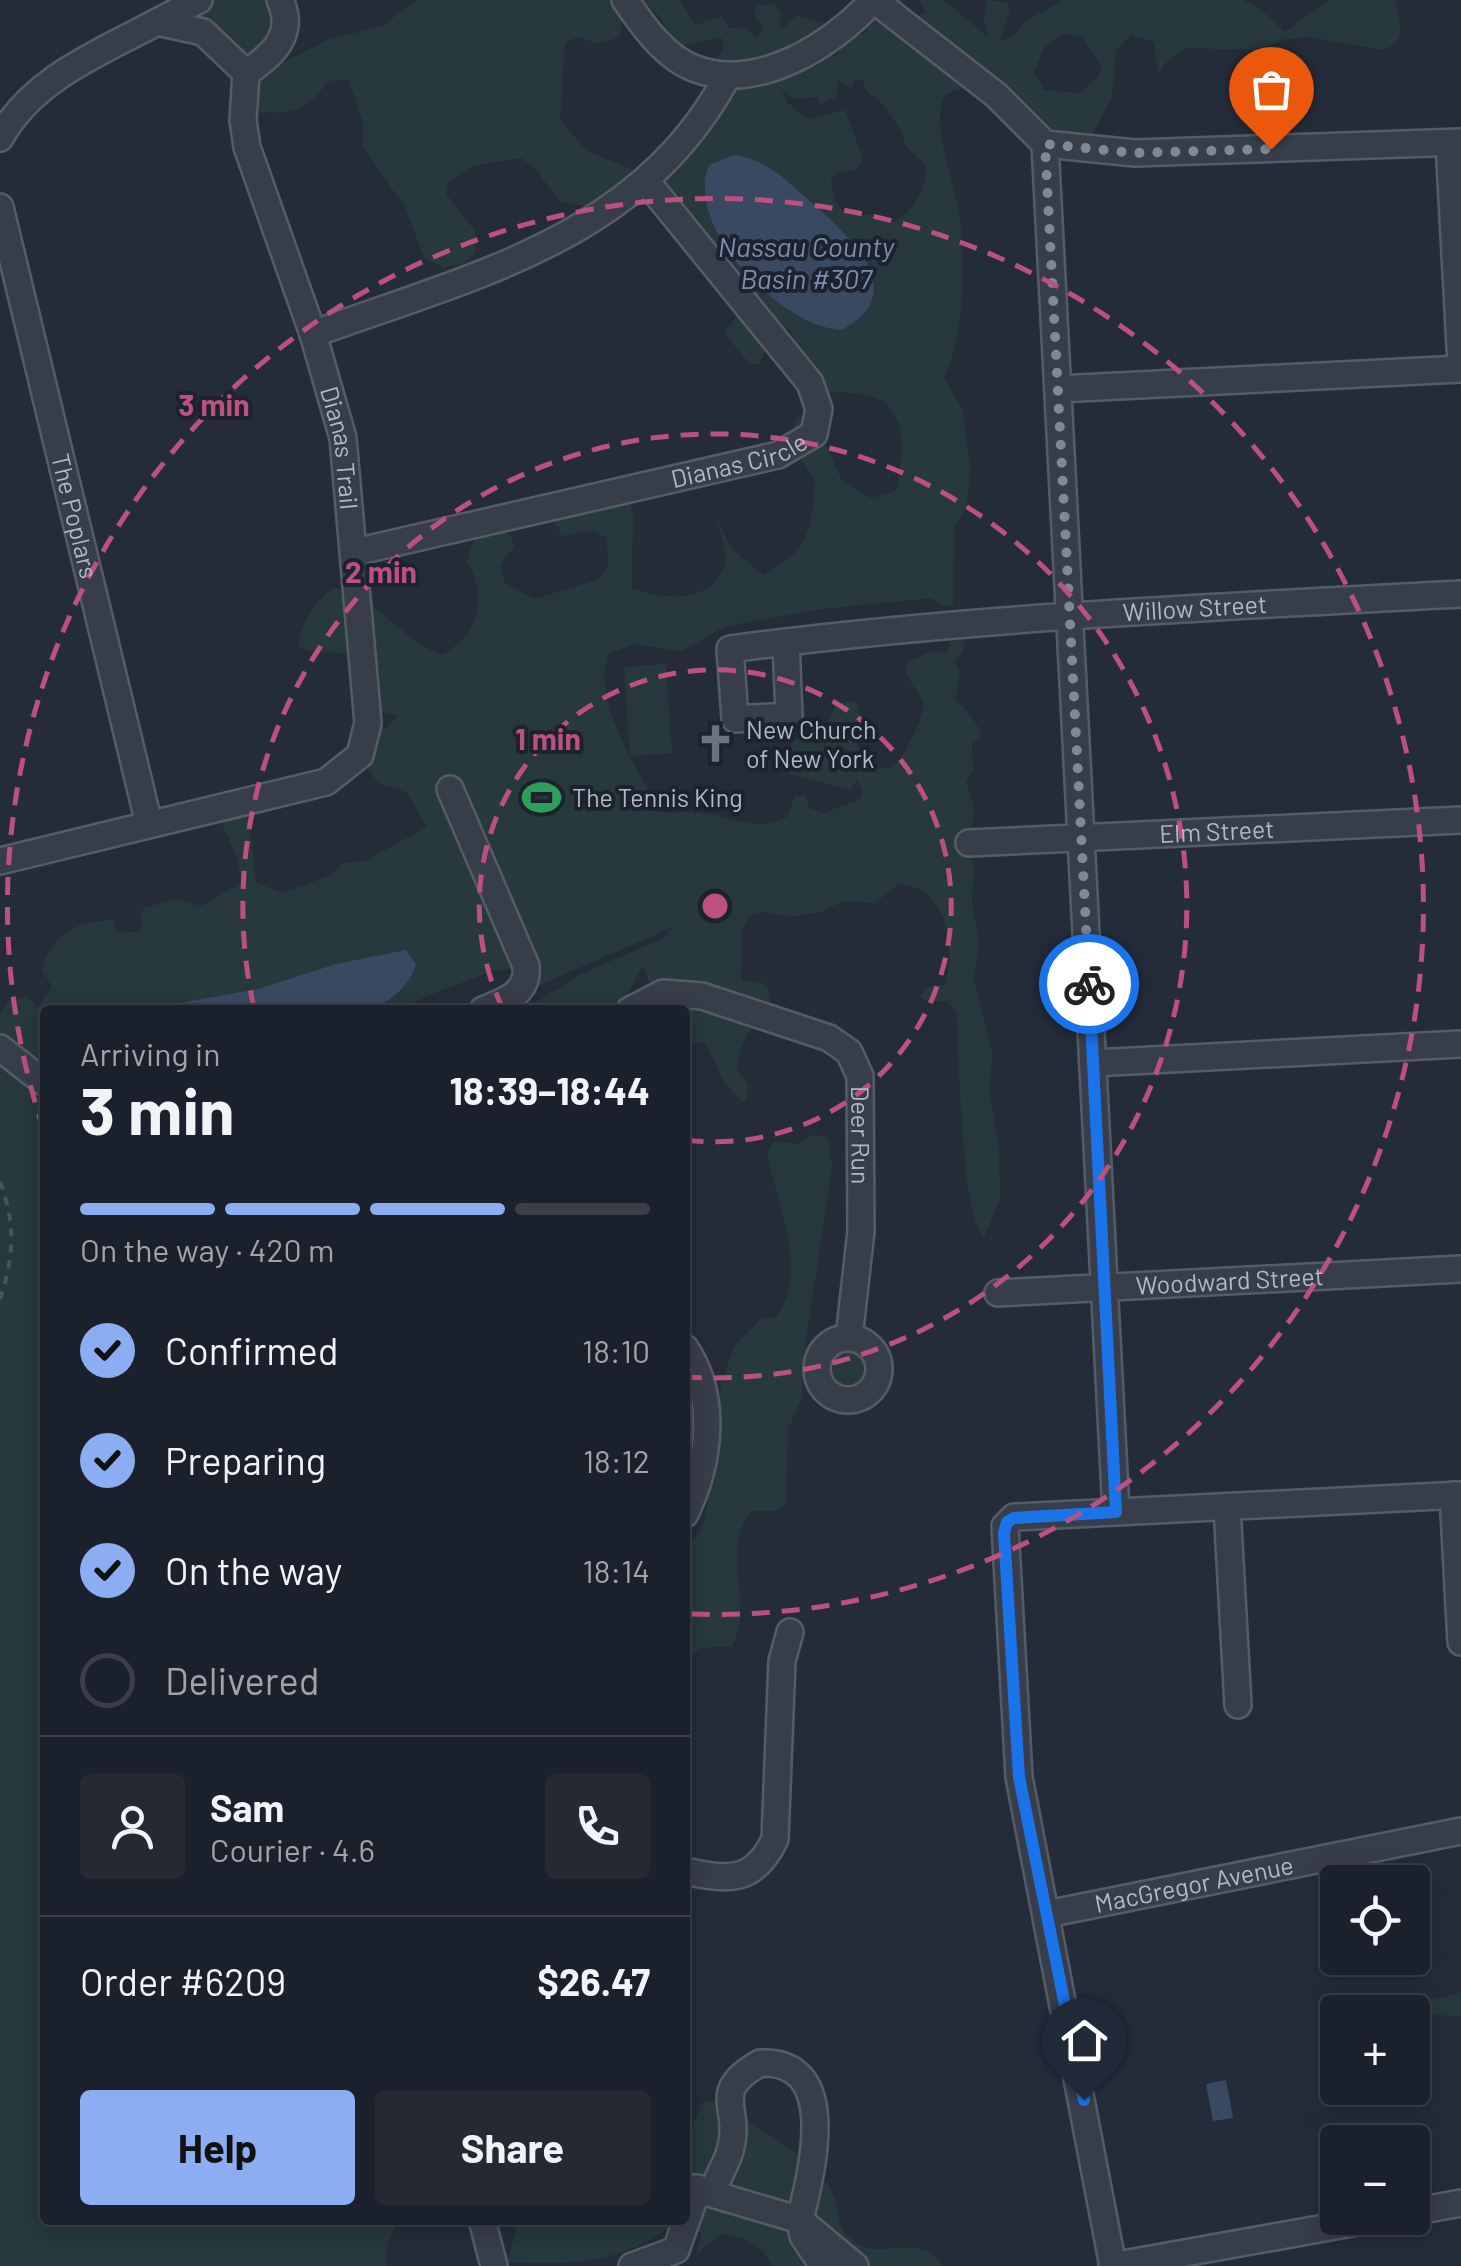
<!DOCTYPE html>
<html lang="en">
<head>
<meta charset="utf-8">
<style>
	:root { --surface:#1b212c; --page:#242934; --text:#f1f3f6; --muted:#a0a3a9; --line:#393e48; --accent:#8cadf1 }
	body { margin:0; font-family:Barlow,sans-serif; background:var(--page); color:var(--text); height:100vh; display:flex; flex-direction:column; font-size:38px; white-space:nowrap }
	* { box-sizing:border-box; margin:0 }
	p { font-size:32px; color:var(--muted) }
	.icon { flex:none; width:55px; height:55px; fill:none; stroke:currentColor; stroke-width:2; stroke-linecap:round; stroke-linejoin:round }
	.map { position:relative; flex:1; overflow:hidden }
	.sheet { position:absolute; left:40px; top:1005px; width:650px; height:1220px; display:flex; flex-direction:column; background:var(--surface); border-radius:10px; box-shadow:0 5px 25px #0003,0 0 0 2px var(--line) }
	.sheet>* { flex:none }
	.tools { position:absolute; left:1320px; top:1865px; display:grid; gap:20px }
	.tools a { display:grid; place-items:center; width:110px; height:110px; border-radius:10px; background:var(--surface); box-shadow:0 5px 25px #0003,0 0 0 2px var(--line); font-size:50px }
	.pin { position:absolute; display:grid; place-items:center; width:85px; height:85px; color:#fff; margin:-102px -42px; border-radius:50% 50% 50% 0; rotate:-45deg; box-shadow:0 0 10px #0007 }
	.pin .icon { rotate:45deg }
	.courier { position:absolute; display:grid; place-items:center; width:100px; height:100px; margin:-50px; border:8px solid #1a73e8; border-radius:50%; background:#fff; color:#222; box-shadow:0 2px 12px #0007 }
	.head em { font-style:normal; font-weight:700 }
	.head div { display:flex; flex-direction:column-reverse }
	.head { display:flex; align-items:center; justify-content:space-between; height:170px; padding:0 40px }
	h1 { font-size:65px; font-weight:700; line-height:75px }
	.bar { display:grid; grid-template-columns:repeat(4,1fr); gap:15px 10px; align-content:center; height:120px; padding:0 40px }
	.bar i { height:12px; border-radius:8px; background:var(--line) }
	.bar .on { background:var(--accent) }
	.bar p { grid-column:span 4 }
	.line { display:flex; align-items:center; gap:25px; padding:0 40px; border-top:2px solid var(--line) }
	.line div { flex:1 }
	.round { display:grid; place-items:center; flex:none; width:105px; height:105px; border-radius:10px; background:var(--page) }
	ol { padding:0 40px; list-style:none }
	li { display:flex; align-items:center; gap:30px; height:110px }
	li p { margin-inline-start:auto }
	li .icon { padding:10px; border-radius:50%; background:var(--accent); color:#111; stroke-width:4 }
	li:last-child { color:var(--muted) }
	li i { width:55px; height:55px; border:5px solid var(--line); border-radius:50% }
	.primary-button { display:flex; gap:20px; margin-top:auto; padding:20px 40px }
	.primary-button a { flex:1; height:115px; border-radius:10px; background:var(--accent); color:#111; font-size:40px; font-weight:700; line-height:115px; text-align:center }
	.primary-button a+a { background:var(--page); color:var(--text) }
	.map>svg:first-child { display:block }
	.green { fill:#27393c; fill-rule:evenodd }
	.water { fill:#3a4962 }
	.lines { fill:none; stroke-linecap:round; stroke-linejoin:round }
	.minor-casing { stroke:#555c68; stroke-width:30 }
	.path { stroke:#45565a; stroke-width:4; stroke-dasharray:8 8; stroke-linecap:butt }
	.minor { stroke:#373e4a; stroke-width:25 }
	.done { stroke:#808895; stroke-width:10; stroke-dasharray:0 18 }
	.route { stroke:#1a73e8; stroke-width:12 }
	.ring { fill:none; stroke:#bc5080; stroke-width:5; stroke-dasharray:18 12 }
	.labels { text-anchor:middle; stroke-width:8; stroke-linejoin:round; paint-order:stroke }
	.street-label { font-size:25px; fill:#b2b9c6; stroke:#1c232f }
	.poi-label { font-size:25px; fill:#b2b9c6; stroke:#1c232f; text-anchor:start }
	.water-label { font-size:28px; font-style:italic; fill:#7c8eac; stroke:#1c232f }
	.centre { fill:#bc5080; stroke:#1c232f; stroke-width:5 }
	.ring-label { font-size:30px; text-anchor:middle; font-weight:bold; fill:#bc5080; stroke:#1c232f; stroke-width:8; stroke-linejoin:round; paint-order:stroke }
</style>
</head>
<body>
<div class="map">
<svg width="1461" height="2266" viewBox="0 0 1461 2266">
	<rect width="100%" height="100%" fill="#242c3a"/>
	<g class="green">
		<polygon points="199,0 280,0 286,18 246,73 179,24"/>
		<path d="M417 0H618L624 13 619 37 598 44 578 37 565 43 560 120 587 151 651 177 702 115 712 65 724 48 722 38 677 46 667 36 661 17 637 0H680L696 25 722 16 729 28 746 29 757 39 764 26 754 17 756 6 773 4 781 12 779 25 784 28 796 15 830 25 826 47 835 58 844 41 868 32 863 18 866 0H903V10L911 19 926 12 919 0H944L988 37 984 20 987 0 1006 2 1010 8 1001 41 1013 36 1027 20 1064 0H1242L1259 8 1285 32 1328 0H1395L1401 31 1397 43 1384 50 1309 37 1286 39 1259 50 1187 48 1168 60 1158 75 1154 42 1132 35 1116 50 1112 98 1089 141 1056 138 968 87 946 94C928 122 956 183 960 219 965 263 964 340 944 378L963 410 970 470 967 506 954 528 953 604 947 607 931 598 823 609 726 626 682 651 633 644 609 654C589 700 641 771 659 812 670 814 681 811 692 812 728 814 751 834 787 817L795 796H806L809 808 823 813 859 800 863 792 857 780 850 790 790 774 791 745 798 738 823 734 837 703 854 701 859 706 857 745 875 767C880 768 886 769 891 767 903 762 925 716 923 704 920 691 908 683 905 669L909 661 931 652 947 653 954 632 965 633 964 650 955 661 960 673 955 701 965 707 982 733 972 745 973 770 966 783C974 807 980 815 965 836L974 867 972 902 979 943 974 978 992 1051 990 1094 999 1149 1000 1200 984 1237C960 1213 960 1053 956 1012L947 1001 928 1002 920 997 926 987 945 985C956 945 948 887 898 884L875 903 844 901 820 912 790 917 763 912 750 916 742 928 741 980 763 983 768 987 771 1006C750 1028 741 1039 737 1070L748 1084 747 1099 742 1102 724 1082 705 1043 685 1044V1010C659 1010 651 986 643 965L619 1010H523L581 974 664 938 673 927 535 987 517 969 495 970 392 1010H45V2220H402C387 2235 386 2246 387 2266H0V1014L7 1003 27 996 38 1007 52 986 42 971C50 933 76 922 113 920L115 931 138 932 143 928 140 915 144 908 177 899 201 906 241 883 237 858 219 817 242 812 249 820 256 883 281 892 303 886 333 874 343 863 365 861 427 827 406 792 378 783 356 752 375 726 385 728 398 716 376 711C369 693 361 654 339 653 324 652 312 654 299 647 299 626 316 600 333 588 369 591 402 640 442 655 479 634 489 598 467 562 472 545 475 529 495 526L511 537 514 546 500 565 505 583 534 599 597 580 608 567 607 538 591 531 562 536 550 513 627 497 633 511 632 588C660 599 707 605 723 569 730 555 719 530 715 515 730 550 736 553 764 575 810 549 811 532 815 480 803 462 786 440 797 417L813 416 842 481 871 498 897 490C903 445 912 397 852 393 831 391 828 396 806 387L792 332 785 325 767 346 759 364H750L724 333 739 313 647 194 594 208 560 202 535 168 521 158 473 166 448 183 446 194 475 231 476 252 465 263 444 268 424 257 405 207 363 147V123L349 80 328 81C309 109 293 115 260 112L251 102 259 75 327 40 382 26ZM1062 33 1083 38 1101 66 1099 77 1079 93 1044 90 1034 72 1044 48ZM855 79 863 80 866 91 881 102 902 132 906 146 926 165C927 189 913 214 890 223L875 214C847 216 835 216 831 180L837 173 855 170 863 159 845 110 808 119 788 103 781 88 793 99 818 97 820 105 836 97 839 81 852 88Z"/>
		<polygon points="666,664 672,753 630,756 624,667"/>
		<path d="M810 1135 828 1137 832 1167 803 1360 802 1397 788 1429 786 1505 777 1511H751C718 1557 756 1600 732 1646L701 1648 685 1659V1555L703 1525 716 1462 721 1382 735 1346 760 1320 777 1316C810 1268 776 1204 767 1153L774 1141 799 1144Z"/>
		<circle cx="848" cy="1369" r="31"/>
		<polygon points="685,1348 708,1395 685,1514"/>
		<path d="M1461 1992V2016L1338 2012 1337 2026 1315 2035C1356 1989 1404 2012 1461 1992Z"/>
		<path d="M702 2102H717C748 2123 816 2157 832 2192 842 2213 833 2229 858 2244 883 2259 925 2232 942 2266H772C762 2244 743 2236 720 2234L696 2254 702 2234 683 2220 685 2148Z"/>
		<path d="M519 2220H678C626 2263 573 2266 507 2262Z"/>
	</g>
	<g class="water">
		<path d="M734 155C768 159 787 182 812 203 850 237 913 292 841 330 781 327 683 227 709 165Z"/>
		<path d="M406 950 416 965C408 987 392 1001 370 1010H141L258 989 336 964Z"/>
		<polygon points="1226,2080 1233,2118 1213,2121 1206,2084"/>
	</g>
	<g class="lines">
		<defs>
			<g id="minor">
				<path d="M625 0C643 26 665 58 696 69 758 92 833 45 873 0"/>
				<polyline points="874,0 996,95 1045,144 1135,153 1461,142"/>
				<polyline points="157,22 199,0"/>
				<path d="M246 73C273 55 296 34 280 0"/>
				<path id="s1" d="M0 138C33 78 100 53 157 22L203 32 246 73 243 120 247 147 313 334 343 438 368 723 360 755 326 782 0 861"/>
				<polyline points="1449,143 1461,365"/>
				<polyline points="1045,144 1116,1512"/>
				<path id="s2" d="M0 207 149 824"/>
				<path d="M313 334C474 275 641 239 728 75"/>
				<polyline points="1058,389 1461,369"/>
				<path id="s3" d="M355 552 778 455 814 434 819 409 810 383 646 181"/>
				<path id="s4" d="M786 642 789 716 735 719 730 649C973 617 1216 607 1461 594"/>
				<path d="M450 789 526 966C529 994 504 1001 483 1010"/>
				<path id="s5" d="M969 843 1461 820"/>
				<path id="s6" d="M630 1010 663 993 702 996 829 1038 849 1052 860 1076 861 1231 849 1338"/>
				<polyline points="0,1048 45,1083"/>
				<polyline points="1093,1063 1461,1044"/>
				<path id="s7" d="M998 1293 1461 1269"/>
				<circle cx="848" cy="1369" r="31"/>
				<path d="M685 1348C718 1397 710 1462 685 1514"/>
				<polyline points="1453,1495 1461,1642"/>
				<polyline points="1227,1507 1238,1705"/>
				<path d="M685 1871C727 1880 754 1884 775 1839L782 1661 790 1632"/>
				<path id="s8" d="M1047 1914 1461 1831"/>
				<path d="M685 2186 800 2220C812 2170 841 2059 760 2063 709 2092 741 2106 731 2147 728 2163 717 2175 713 2193"/>
				<polyline points="1412,2212 1461,2203"/>
				<polyline points="482,2220 494,2266"/>
				<polyline points="632,2266 676,2250 698,2188"/>
				<polyline points="823,2266 803,2236 800,2220 855,2266"/>
				<polyline points="1112,2266 1380,2218"/>
				<polyline points="1113,2266 1019,1777 1005,1526 1014,1517 1461,1495"/>
			</g>
		</defs>
		<use href="#minor" class="minor-casing"/>
		<path class="path" d="M0 1182C16 1223 14 1258 0 1299"/>
		<use href="#minor" class="minor"/>
	</g>
	<g class="lines">
		<polyline class="done" points="1089,984 1045,144 1134,153 1271,149"/>
		<polyline class="route" points="1084,2100 1019,1777 1004,1533 1007,1522 1014,1518 1116,1512 1089,984"/>
	</g>
	<g class="ring">
		<path d="M503 1009A236 236 0 1 1 686 1140"/>
		<path d="M254 1008A472 472 0 1 1 686 1377"/>
		<path d="M44 1131A708 708 0 1 1 690 1614"/>
	</g>
	<defs>
		<symbol id="church-bare" viewBox="-9 -9 18 18"><path d="M-1.2-6h2.4v3.5h3.3v2.4h-3.3V6h-2.4V-.1h-3.3v-2.4h3.3Z" fill="#6b7280" stroke="#1c232f" stroke-width="2.5" paint-order="stroke"/></symbol>
		<symbol id="stadium-bare" viewBox="-9 -9 18 18"><path d="M0-5a6.5 5 0 1 0 0 10a6.5 5 0 1 0 0-10ZM-3.5-1.8h7v3.6h-7Z" fill="#2e9e5b" stroke="#1c232f" stroke-width="2.5" paint-order="stroke"/></symbol>
	</defs>
	<g fill-rule="evenodd">
		<use href="#church-bare" x="688" y="716" width="55" height="55"/>
		<use href="#stadium-bare" x="514" y="770" width="55" height="55"/>
	</g>
	<g class="labels">
		<g class="street-label">
			<text dy="9" stroke="none"><textPath href="#s1" startOffset="695">Dianas Trail</textPath></text>
			<text dy="9" stroke="none"><textPath href="#s3" startOffset="395">Dianas Circle</textPath></text>
			<text dy="9" stroke="none"><textPath href="#s2" startOffset="318">The Poplars</textPath></text>
			<text dy="9" stroke="none"><textPath href="#s4" startOffset="665">Willow Street</textPath></text>
			<text dy="9" stroke="none"><textPath href="#s5" startOffset="248">Elm Street</textPath></text>
			<text dy="9" stroke="none"><textPath href="#s6" startOffset="320">Deer Run</textPath></text>
			<text dy="9" stroke="none"><textPath href="#s7" startOffset="232">Woodward Street</textPath></text>
			<text dy="9" stroke="none"><textPath href="#s8" startOffset="150">MacGregor Avenue</textPath></text>
		</g>
		<g class="poi-label">
			<text x="746" y="739">New Church<tspan x="746" dy="29">of New York</tspan></text>
			<text x="572" y="807">The Tennis King</text>
		</g>
		<g class="water-label">
			<text x="806" y="257">Nassau County<tspan x="806" dy="32">Basin #307</tspan></text>
		</g>
	</g>
	<circle cx="715" cy="906" r="15" class="centre"/>
	<g class="ring-label">
		<text x="214" y="416">3 min</text>
		<text x="381" y="583">2 min</text>
		<text x="548" y="750">1 min</text>
	</g>
</svg>
<div class="tools">
<a><svg class="icon" aria-label="locate" viewBox="0 0 24 24"><circle cx="12" cy="12" r="6"/><path d="M12 2v4M12 18v4M2 12h4M18 12h4"/></svg></a>
<a>+</a>
<a>−</a>
</div>
<div class="pin" style="left:1271px;top:149px;background:#ea580c"><svg class="icon" aria-label="bag" viewBox="0 0 24 24"><path d="M5 8h14l-1 12H6zM9 8a3 3 0 0 1 6 0"/></svg></div>
<div class="pin" style="left:1084px;top:2100px;background:#1f2937"><svg class="icon" aria-label="home" viewBox="0 0 24 24"><path d="M3 11l9-7 9 7M6 9v11h12V9"/></svg></div>
<div class="courier" style="left:1089px;top:984px"><svg class="icon" aria-label="bike" viewBox="0 0 24 24"><circle cx="6" cy="16" r="4"/><circle cx="18" cy="16" r="4"/><path d="M6 16l4-8h5l3 8M10 8l3 8H6M13 5h3"/></svg></div>
<section class="sheet">
<div class="head"><div><h1>3 min</h1><p>Arriving in</p></div><em>18:39–18:44</em></div>
<div class="bar"><i class="on"></i><i class="on"></i><i class="on"></i><i></i><p>On the way · 420 m</p></div>
<ol>
<li><svg class="icon" aria-label="check" viewBox="0 0 24 24"><path d="M5 12l5 5 9-10"/></svg>Confirmed<p>18:10</p></li>
<li><svg class="icon" aria-label="check" viewBox="0 0 24 24"><path d="M5 12l5 5 9-10"/></svg>Preparing<p>18:12</p></li>
<li><svg class="icon" aria-label="check" viewBox="0 0 24 24"><path d="M5 12l5 5 9-10"/></svg>On the way<p>18:14</p></li>
<li><i></i>Delivered</li>
</ol>
<div class="line" style="height:180px"><a class="round"><svg class="icon" aria-label="person" viewBox="0 0 24 24"><circle cx="12" cy="8" r="4"/><path d="M4 21q1-7 8-7t8 7"/></svg></a><div><b>Sam</b><p>Courier · 4.6</p></div><a class="round"><svg class="icon" aria-label="phone" viewBox="0 0 24 24"><path d="M5 4h4l2 5-3 2q2 4 5 5l2-3 5 2v4C11 20 4 13 5 4z"/></svg></a></div>
<div class="line" style="height:130px"><div>Order #6209</div><b>$26.47</b></div>
<div class="primary-button"><a>Help</a><a>Share</a></div>
</section>
</div>
</body>
</html>
